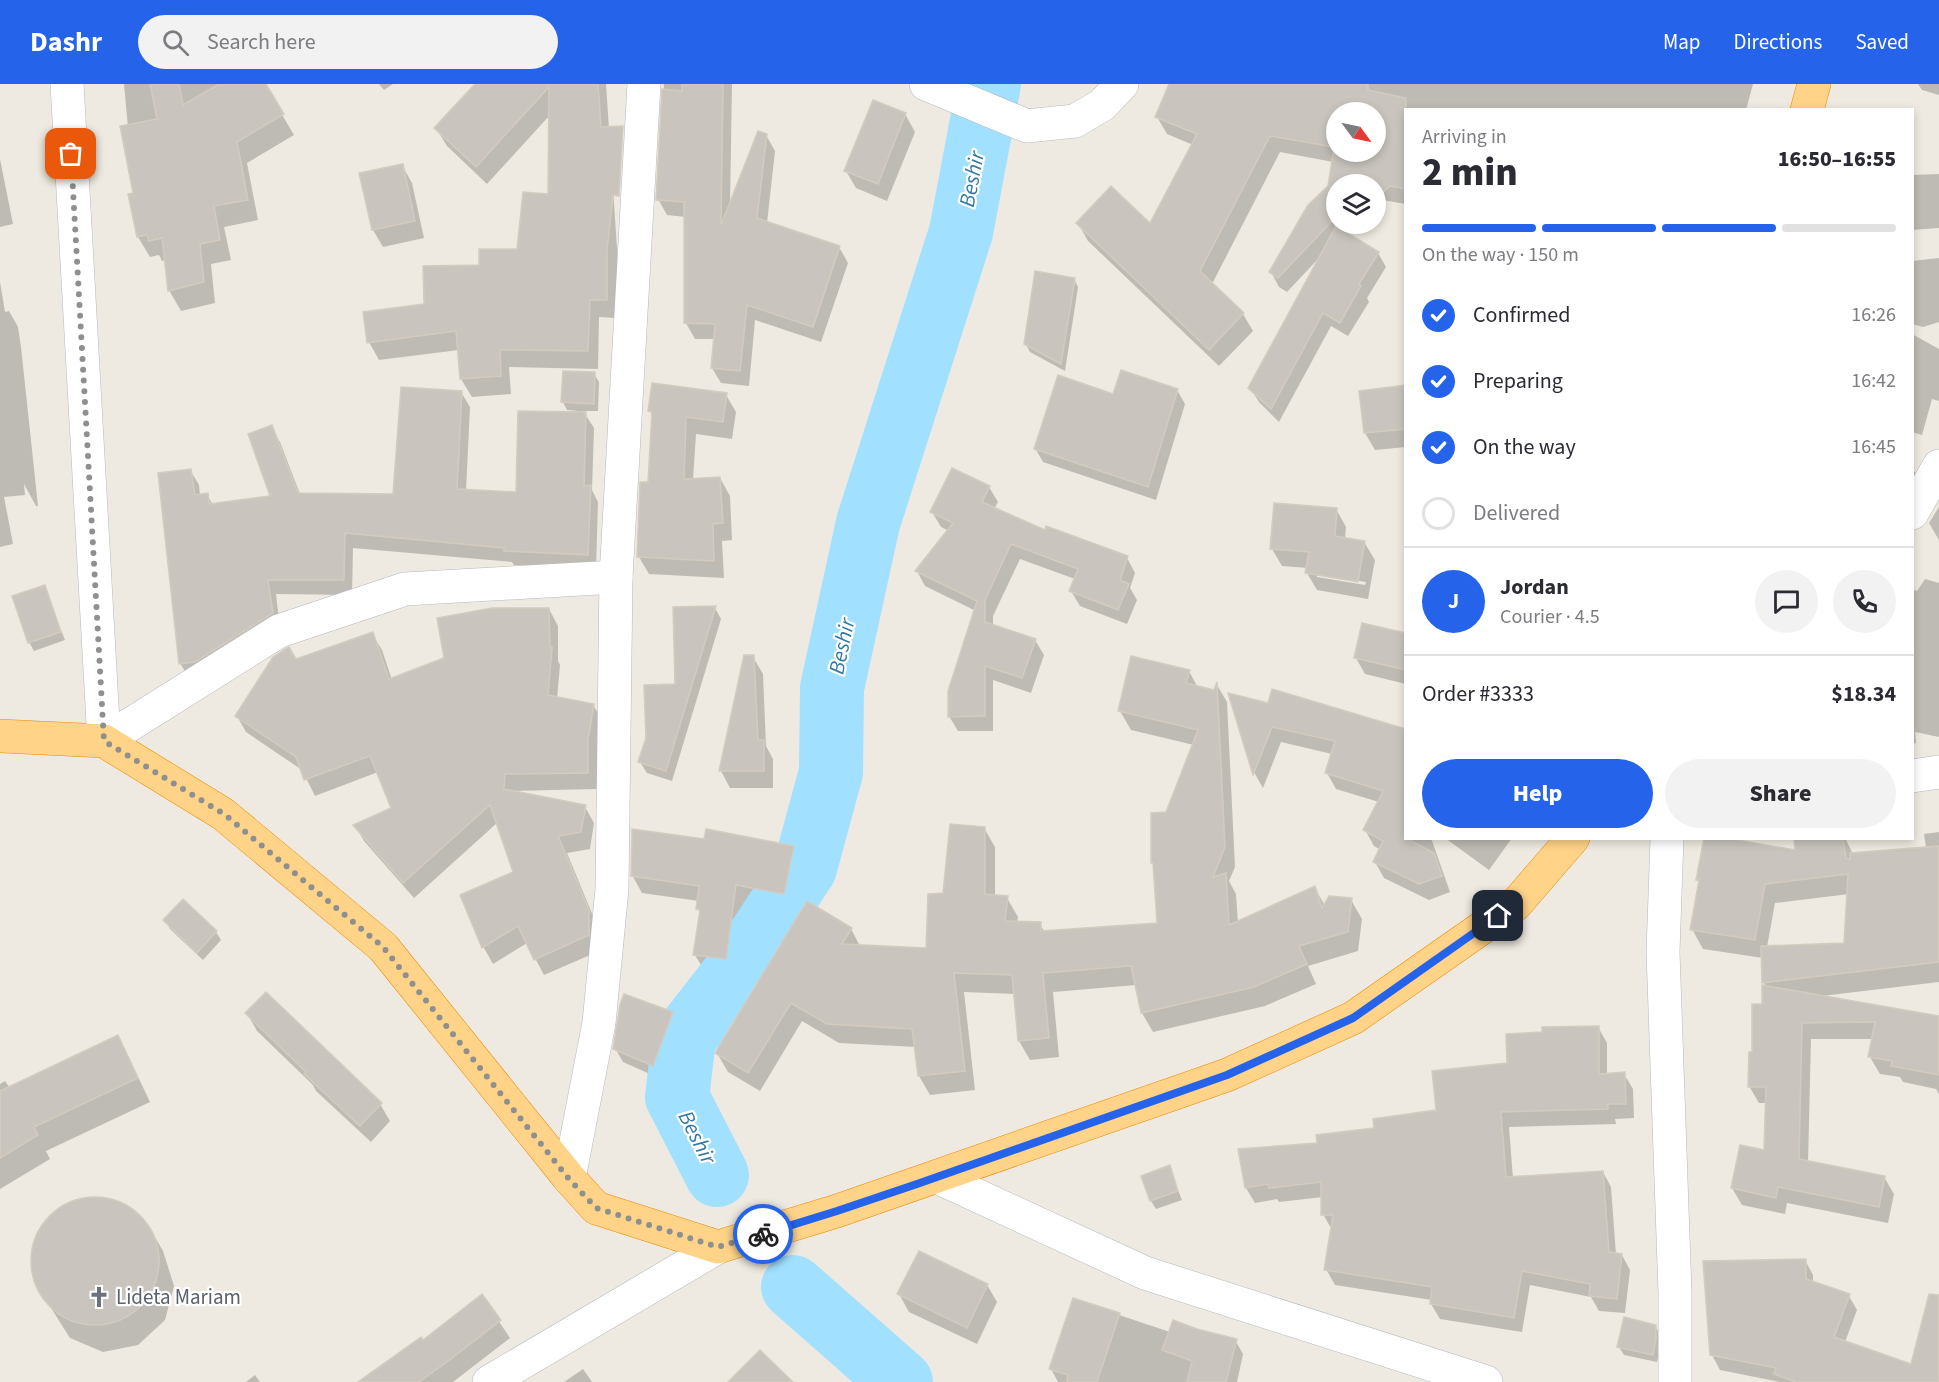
<!DOCTYPE html>
<html lang="en">
<head>
<meta charset="utf-8">
<style>
	:root { --surface:#fff; --page:#f2f2f3; --text:#2b2b33; --muted:#7c7c81; --line:#e1e1e2; --accent:#2563eb }
	body { margin:0; font-family:"Source Sans 3",sans-serif; background:var(--page); color:var(--text); height:100vh; display:flex; flex-direction:column; font-size:22px; white-space:nowrap }
	* { box-sizing:border-box; margin:0 }
	p { font-size:20px; color:var(--muted) }
	.icon { flex:none; width:33px; height:33px; fill:none; stroke:currentColor; stroke-width:2; stroke-linecap:round; stroke-linejoin:round }
	.map { position:relative; flex:1; overflow:hidden }
	.side { position:absolute; left:1404px; top:24px; width:510px; height:732px; display:flex; flex-direction:column; background:var(--surface); border-radius:0px; box-shadow:0 3px 9px #0003 }
	.side>* { flex:none }
	.needle { width:39px; rotate:123deg }
	.tools { position:absolute; left:1326px; top:18px; display:grid; gap:12px }
	.tools a { display:grid; place-items:center; width:60px; height:60px; border-radius:50%; background:var(--surface); box-shadow:0 3px 9px #0003; font-size:30px }
	.pin { position:absolute; display:grid; place-items:center; width:51px; height:51px; color:#fff; margin:-26px; border-radius:12px; box-shadow:0 3px 9px #0006 }
	.courier { position:absolute; display:grid; place-items:center; width:60px; height:60px; margin:-30px; border:4px solid #2563eb; border-radius:50%; background:#fff; color:#222; box-shadow:0 2px 8px #0007 }
	.head em { font-style:normal; font-weight:800 }
	.head div { display:flex; flex-direction:column-reverse }
	.head { display:flex; align-items:center; justify-content:space-between; height:102px; padding:0 18px }
	h1 { font-size:39px; font-weight:800; line-height:45px }
	.bar { display:grid; grid-template-columns:repeat(4,1fr); gap:9px 6px; align-content:center; height:72px; padding:0 18px }
	.bar i { height:8px; border-radius:4px; background:var(--line) }
	.bar .current { background:var(--accent) }
	.bar p { grid-column:span 4 }
	.line { display:flex; align-items:center; gap:15px; padding:0 18px; border-top:2px solid var(--line) }
	.line div { flex:1 }
	.round { display:grid; place-items:center; flex:none; width:63px; height:63px; border-radius:32px; background:var(--page) }
	ol { padding:0 18px; list-style:none }
	li { display:flex; align-items:center; gap:18px; height:66px }
	li p { margin-inline-start:auto }
	li .icon { padding:6px; border-radius:50%; background:var(--accent); color:#fff; stroke-width:4 }
	li:last-child { color:var(--muted) }
	li i { width:33px; height:33px; border:3px solid var(--line); border-radius:50% }
	.button { display:flex; gap:12px; margin-top:auto; padding:12px 18px }
	.button a { flex:1; height:69px; border-radius:36px; background:var(--accent); color:#fff; font-size:24px; font-weight:800; line-height:69px; text-align:center }
	.button a+a { background:var(--page); color:var(--text) }
	header { display:flex; align-items:center; gap:36px; box-sizing:border-box; height:84px; padding:0 30px; background:var(--accent); color:#fff }
	header strong { font-size:28px }
	nav { display:flex; gap:33px; margin-inline-start:auto; font-size:21px }
	.search { width:420px; height:54px; background:var(--page); display:flex; align-items:center; gap:15px; box-sizing:border-box; padding:0 21px; border-radius:33px; color:var(--muted); font-size:22px }
	.map>svg:first-child { display:block }
	.shadow { fill:#0003; fill-rule:evenodd }
	.lines { fill:none; stroke-linecap:round; stroke-linejoin:round }
	.river { stroke:#a1e1ff; stroke-width:64 }
	.building { fill:#c9c5be; stroke:#d4cbbf; stroke-width:1.5; fill-rule:evenodd }
	.street-casing { stroke:#b4b9bd; stroke-width:34 }
	.secondary-casing { stroke:#b5babf; stroke-width:34 }
	.highway-casing { stroke:#f08900; stroke-width:34 }
	.street { stroke:#fff; stroke-width:33 }
	.secondary { stroke:#fff; stroke-width:33 }
	.highway { stroke:#ffd388; stroke-width:33 }
	.done { stroke:#8e9090; stroke-width:6; stroke-dasharray:0 10.8 }
	.route { stroke:#2563eb; stroke-width:8 }
	.labels { text-anchor:middle; stroke-width:4.5; stroke-linejoin:round; paint-order:stroke }
	.worship-label { font-size:21px; fill:#5b616d; stroke:#fff; text-anchor:start }
	.water-label { font-size:22px; font-style:italic; fill:#3078a7; stroke:#fff }
</style>
</head>
<body>
<header>
<strong>Dashr</strong>
<div class="search"><svg class="icon" aria-label="search" viewBox="0 0 24 24"><circle cx="10" cy="10" r="6"/><path d="M15 15l6 6"/></svg>Search here</div>
<nav><a>Map</a><a>Directions</a><a>Saved</a></nav>
</header>
<div class="map">
<svg width="1939" height="1298" viewBox="0 0 1939 1298">
	<rect width="100%" height="100%" fill="#eeeae1"/>
	<g class="shadow">
		<polygon points="124,0 264,0 294,51 247,79 258,136 224,143 231,176 211,180 215,219 181,227 169,206 166,176 162,177 159,171 150,173 138,153"/>
		<polygon points="379,0 393,0 384,6"/>
		<polygon points="477,0 606,0 618,179 616,234 599,233 598,285 509,283 511,310 472,313 461,295 459,266 379,276 369,258 481,183 519,167 549,112 550,31 487,100 447,62 436,44"/>
		<polygon points="664,0 732,0 730,122 766,51 775,67 767,139 839,163 848,179 821,258 755,236 749,302 721,299 712,284 715,255 695,255 686,239 686,133 667,131 658,115"/>
		<path d="M1170 0H1753L1746 26H1406V120L1376 115V100L1336 101 1331 91 1333 78 1280 68 1212 200 1243 230 1253 247 1219 282 1088 157 1078 139 1151 142 1193 61 1167 50 1157 33ZM1336 28H1376V68H1336Z"/>
		<polygon points="1918,0 1939,0 1939,11 1922,6"/>
		<polygon points="905,30 915,48 887,117 856,104 846,87"/>
		<polygon points="0,75 13,140 0,143"/>
		<polygon points="402,81 412,99 424,154 383,163 373,146"/>
		<polygon points="1939,90 1939,144 1912,146 1912,91"/>
		<polygon points="1321,110 1336,126 1336,140 1346,140 1348,144 1344,148 1378,169 1386,183 1367,214 1369,218 1348,252 1331,242 1279,338 1259,318 1250,304 1318,175 1287,208 1279,203 1271,188"/>
		<polygon points="1939,174 1939,238 1923,243 1912,240 1912,177"/>
		<polygon points="1074,195 1078,203 1065,287 1030,268 1025,259"/>
		<polygon points="0,198 5,228 9,227 18,243 21,263 38,422 36,422 24,400 25,411 4,413 13,460 0,463"/>
		<polygon points="1912,250 1939,265 1939,317 1932,315 1922,351 1912,348"/>
		<polygon points="594,290 599,298 598,327 583,327 594,344 592,406 598,418 596,485 514,481 512,478 353,464 352,511 276,510 280,545 189,594 180,579 190,386 199,401 200,412 207,411 213,421 272,413 271,343 280,358 300,410 394,411 461,308 470,323 466,407 518,410 578,329 578,327 567,326 563,318"/>
		<polygon points="1406,302 1406,363 1375,366 1365,349"/>
		<polygon points="1177,306 1185,320 1156,416 1043,378 1035,364 1114,312"/>
		<polygon points="726,311 736,328 732,355 696,350 693,396 720,394 730,412 732,456 722,457 724,494 649,490 639,473 650,399 653,333 650,327"/>
		<polygon points="1912,384 1923,400 1912,418"/>
		<polygon points="989,403 998,418 994,425 1046,448 1127,474 1135,489 1130,504 1137,516 1127,540 1080,522 1071,507 1075,495 1020,475 993,532 993,542 1035,556 1044,571 1031,609 993,596 993,647 958,647 949,632 976,527 925,502 917,487 949,447 941,443 932,428"/>
		<polygon points="1939,423 1939,456 1929,439"/>
		<path d="M1336 425 1346 443 1345 455 1364 458 1375 476 1368 515 1317 506 1307 489 1308 484 1282 482 1272 465ZM1317 490 1366 498 1365 501 1317 493Z"/>
		<polygon points="1925,495 1939,499 1939,653 1915,648 1916,659 1912,660 1912,505 1917,507"/>
		<polygon points="44,503 65,556 34,567 29,558"/>
		<polygon points="715,524 721,535 672,697 647,689 640,678"/>
		<polygon points="549,525 558,542 558,577 560,581 557,615 593,621 603,637 597,674 597,705 511,707 585,723 594,739 590,765 567,769 598,844 597,868 544,891 527,859 493,880 484,864 462,811 514,789 497,739 414,814 364,757 355,741 393,725 378,688 315,712 302,686 246,648 237,632 295,577 372,550 382,566 392,596 446,575"/>
		<polygon points="1406,550 1406,600 1365,590 1356,574"/>
		<polygon points="746,572 753,573 763,590 766,662 773,675 773,704 730,704 721,687"/>
		<polygon points="1189,587 1198,604 1215,608 1217,601 1227,618 1235,783 1229,797 1236,810 1238,839 1315,804 1325,822 1351,816 1362,835 1358,867 1308,882 1316,900 1265,922 1153,948 1142,929 1136,901 1053,908 1059,973 1030,976 1019,957 1015,910 964,908 975,1006 930,1011 919,992 916,963 839,959 802,937 760,1007 728,988 717,969 851,845 860,862 927,866 945,811 984,744 995,763 995,812 1007,814 1018,833 1017,839 1040,840 1045,849 1159,841 1167,730 1194,661 1131,646 1120,627"/>
		<polygon points="1230,611 1270,621 1391,642 1406,754 1431,754 1450,808 1429,816 1384,794 1375,778 1381,766 1374,762 1365,746 1379,718 1336,705 1327,689 1332,670 1281,658 1263,704 1255,690"/>
		<path d="M1939 748V898L1822 912 1939 933V1010L1936 1005 1903 998 1900 993 1880 990 1870 973 1873 955H1811L1808 1079 1884 1093 1894 1110 1888 1139 1787 1119 1785 1130 1742 1121 1732 1104 1766 1068 1767 1019H1759L1749 1002 1766 903 1763 898V874L1703 865 1692 845 1700 800 1697 796 1797 768 1795 755 1845 754 1853 770 1926 764 1924 750ZM1849 810 1845 861 1767 863 1775 819Z"/>
		<polygon points="1445,754 1512,754 1489,786"/>
		<polygon points="705,757 793,763 803,781 793,827 746,817 735,892 705,888 695,871 701,830 698,825 699,817 642,809 632,791"/>
		<polygon points="184,817 216,848 221,856 203,876 170,845 165,836"/>
		<polygon points="247,929 380,1020 390,1037 371,1058 316,1007 313,1001 257,947"/>
		<polygon points="672,929 680,943 661,995 623,978 615,964"/>
		<polygon points="1598,943 1607,959 1607,991 1624,990 1633,1005 1634,1034 1615,1035 1616,1040 1509,1043 1513,1094 1603,1088 1611,1103 1616,1171 1622,1171 1630,1186 1625,1229 1599,1227 1591,1213 1530,1201 1522,1248 1440,1235 1431,1220 1432,1216 1335,1201 1326,1185 1332,1146 1323,1130 1323,1113 1279,1118 1277,1115 1255,1119 1246,1104 1318,1060 1437,1027 1508,980"/>
		<polygon points="117,953 130,976 150,1018 46,1067 50,1075 0,1105 0,1000 5,997 10,1004"/>
		<polygon points="1169,1083 1182,1116 1156,1125 1151,1117"/>
		<polygon points="84,1114 119,1118 148,1141 163,1167 174,1202 165,1236 138,1261 103,1268 70,1254 34,1197 33,1161 52,1130"/>
		<polygon points="1805,1176 1813,1191 1813,1199 1849,1212 1857,1226 1845,1258 1912,1282 1939,1261 1939,1298 1780,1298 1720,1286 1712,1271"/>
		<polygon points="987,1201 997,1218 977,1260 909,1228 899,1210"/>
		<polygon points="482,1212 510,1254 453,1298 360,1298 423,1258"/>
		<polygon points="1074,1216 1170,1248 1197,1246 1235,1256 1243,1270 1237,1298 1058,1298 1051,1285"/>
		<polygon points="1655,1242 1660,1250 1660,1264 1657,1278 1624,1271 1619,1263"/>
		<polygon points="583,1285 592,1298 564,1298"/>
		<polygon points="255,1291 260,1298 246,1298"/>
	</g>
	<g class="lines">
		<g class="river">
			<polyline points="717,1091 677,1013 684,954 743,878 805,784 831,688 832,604 868,439 961,148 989,0"/>
			<polyline points="793,1203 901,1298"/>
		</g>
	</g>
	<g class="building">
		<polygon points="150,0 179,0 183,21 219,0 266,0 284,30 237,58 248,116 214,122 220,156 200,160 204,198 168,207 162,154 149,157 147,151 137,153 128,110 133,109 120,42 157,35"/>
		<polygon points="475,0 598,0 601,43 623,42 619,112 613,111 607,167 607,216 590,216 588,267 500,266 501,292 460,295 456,247 367,259 363,228 424,220 423,182 479,181 479,165 517,165 523,108 548,110 549,3 476,83 434,44"/>
		<polygon points="682,0 723,0 721,141 758,47 767,50 757,134 840,162 813,243 747,221 740,287 711,284 715,240 684,239 684,118 656,116 662,5 682,7"/>
		<path d="M1169 0H1368V6L1406 14V105L1390 102 1376 115V100H1336V133L1278 194 1269 188 1308 121 1328 102 1334 63 1270 52 1200 187 1244 229 1209 266 1076 139 1111 102 1150 139 1197 50 1155 33ZM1336 28H1376V68H1336Z"/>
		<polygon points="873,16 906,29 878,100 844,87"/>
		<polygon points="403,80 415,137 372,146 359,89"/>
		<polygon points="1336,142 1379,168 1359,200 1361,202 1340,239 1323,229 1271,325 1248,304"/>
		<polygon points="1035,187 1075,194 1061,280 1024,260"/>
		<polygon points="1121,286 1178,305 1148,403 1034,365 1058,291 1113,310"/>
		<polygon points="563,287 595,288 594,320 561,318"/>
		<polygon points="652,299 727,309 723,338 686,333 684,395 720,393 723,439 713,440 714,477 637,473 640,398 648,398 652,328 648,327"/>
		<polygon points="1406,301 1406,345 1364,349 1359,307"/>
		<polygon points="401,303 462,307 457,405 516,408 518,327 586,328 584,402 591,401 588,471 504,467 504,464 345,449 344,496 268,496 273,529 195,578 179,580 158,389 191,385 195,411 208,409 209,420 270,412 248,350 272,341 298,409 393,410"/>
		<polygon points="952,384 990,402 982,418 1045,446 1046,442 1128,472 1120,496 1129,500 1118,526 1069,507 1078,485 1011,460 985,516 985,538 1036,555 1022,594 985,582 985,632 948,633 948,607 977,517 915,487 953,439 930,428"/>
		<polygon points="1274,419 1337,424 1335,452 1365,457 1358,498 1305,489 1309,468 1270,465"/>
		<polygon points="45,501 61,548 28,559 12,512"/>
		<polygon points="716,522 666,687 638,678 646,654 644,601 675,600 673,523"/>
		<polygon points="492,524 549,524 550,563 552,563 548,611 594,620 588,656 588,689 505,690 504,705 586,721 581,748 558,752 589,826 589,851 534,876 518,842 482,864 460,811 513,788 490,721 403,799 353,741 391,724 370,672 304,696 296,673 235,632 273,573 287,564 289,563 296,575 373,548 389,595 444,574 437,534"/>
		<polygon points="1362,539 1406,549 1406,586 1354,574"/>
		<polygon points="744,571 754,571 758,656 764,656 764,687 719,687"/>
		<polygon points="1131,572 1190,586 1186,599 1214,606 1217,598 1225,763 1213,793 1226,789 1229,841 1315,802 1322,824 1329,812 1352,814 1348,848 1299,862 1307,880 1254,903 1141,929 1131,882 1043,889 1049,954 1018,957 1012,891 954,889 965,987 918,992 912,945 827,940 791,919 748,989 715,969 807,817 852,844 842,860 926,864 928,810 943,809 950,740 985,743 985,810 1008,812 1005,837 1041,838 1041,847 1157,839 1153,779 1151,779 1151,729 1166,728 1198,646 1118,627"/>
		<polygon points="1272,605 1406,645 1406,754 1434,769 1442,792 1419,800 1373,778 1383,757 1363,746 1383,707 1325,689 1335,657 1272,643 1253,691 1228,609 1268,619"/>
		<polygon points="632,745 704,755 706,745 794,762 784,810 736,801 726,875 693,871 700,826 696,825 699,802 631,792"/>
		<polygon points="1704,754 1726,754 1795,766 1794,754 1843,754 1846,774 1850,775 1850,769 1939,762 1939,878 1762,899 1761,862 1844,859 1848,790 1765,800 1755,856 1690,846 1699,796 1696,796"/>
		<polygon points="183,815 217,847 197,869 163,836"/>
		<polygon points="1762,901 1939,932 1939,991 1891,982 1892,977 1868,973 1875,938 1802,939 1799,1075 1885,1092 1879,1123 1778,1103 1776,1114 1731,1104 1740,1061 1764,1066 1766,1003 1748,1003 1749,968 1752,968 1752,920 1762,920"/>
		<polygon points="266,908 382,1019 360,1042 304,990 306,988 245,929"/>
		<polygon points="624,910 673,928 653,982 613,965 620,921"/>
		<polygon points="1599,942 1599,990 1625,988 1626,1020 1608,1020 1608,1025 1501,1028 1506,1093 1603,1087 1609,1168 1622,1170 1617,1215 1589,1212 1590,1200 1522,1187 1514,1234 1430,1220 1432,1203 1324,1186 1333,1131 1321,1131 1321,1098 1269,1104 1268,1100 1245,1104 1238,1065 1317,1059 1316,1051 1374,1044 1373,1035 1436,1026 1432,987 1507,979 1506,950 1542,948 1542,943"/>
		<polygon points="118,951 138,994 34,1043 38,1051 0,1074 0,1007"/>
		<polygon points="1170,1081 1178,1107 1150,1117 1141,1092"/>
		<circle cx="95" cy="1177" r="64"/>
		<polygon points="919,1167 988,1200 967,1244 897,1210"/>
		<polygon points="1806,1175 1806,1195 1850,1210 1834,1253 1911,1280 1929,1210 1939,1211 1939,1298 1796,1298 1774,1290 1776,1284 1710,1271 1703,1177"/>
		<polygon points="482,1210 501,1236 451,1275 419,1298 358,1298 421,1253 423,1256"/>
		<polygon points="1073,1214 1120,1229 1097,1298 1067,1298 1068,1291 1049,1285"/>
		<polygon points="1624,1233 1656,1241 1656,1255 1653,1271 1617,1263"/>
		<polygon points="1173,1236 1197,1245 1237,1255 1226,1298 1187,1298 1192,1277 1162,1266"/>
		<polygon points="760,1266 793,1298 728,1298"/>
	</g>
	<g class="lines">
		<defs>
			<g id="street">
				<polyline points="926,0 1027,42 1075,37 1102,21 1122,0"/>
				<polyline points="1912,429 1939,382"/>
				<polyline points="104,657 279,547 405,505 616,493"/>
				<polyline points="1912,692 1939,688"/>
				<polyline points="1667,754 1663,868 1675,1209 1675,1298"/>
				<polyline points="569,1094 599,939 612,805 616,493 644,0"/>
				<polyline points="489,1298 718,1163"/>
			</g>
			<g id="secondary">
				<polyline points="67,0 104,657"/>
				<polyline points="937,1093 1145,1189 1486,1298"/>
			</g>
			<g id="highway">
				<polyline points="1807,26 1814,0"/>
				<polyline points="0,652 104,657 223,730 383,863 569,1094 596,1124 718,1163 837,1127 1227,991 1353,934 1516,820 1573,754"/>
			</g>
		</defs>
		<use href="#street" class="street-casing"/>
		<use href="#secondary" class="secondary-casing"/>
		<use href="#highway" class="highway-casing"/>
		<use href="#street" class="street"/>
		<use href="#secondary" class="secondary"/>
		<use href="#highway" class="highway"/>
	</g>
	<g class="lines">
		<polyline class="done" points="71,70 104,657 224,730 383,863 569,1095 596,1124 718,1163 763,1150"/>
		<polyline class="route" points="763,1150 837,1127 917,1100 1227,991 1353,934 1498,832"/>
	</g>
	<defs>
		<symbol id="church-bare" viewBox="-9 -9 18 18"><path d="M-1.2-6h2.4v3.5h3.3v2.4h-3.3V6h-2.4V-.1h-3.3v-2.4h3.3Z" fill="#6b7280" stroke="#fff" stroke-width="2.5" paint-order="stroke"/></symbol>
	</defs>
	<g fill-rule="evenodd">
		<use href="#church-bare" x="84" y="1198" width="30" height="30"/>
	</g>
	<g class="labels">
		<g class="worship-label">
			<text x="116" y="1220">Lideta Mariam</text>
		</g>
		<g class="water-label">
			<text transform="translate(971 95) rotate(-79)" y="8">Beshir</text>
			<text transform="translate(841 562) rotate(-78)" y="8">Beshir</text>
			<text transform="translate(698 1053) rotate(63)" y="8">Beshir</text>
		</g>
	</g>
</svg>
<div class="tools">
<a><svg class="needle" viewBox="-14 -14 28 28"><path d="M0-13l5 13h-10z" fill="#e53935"/><path d="M0 13l5-13h-10z" fill="#7c7c81"/></svg></a>
<a><svg class="icon" aria-label="layers" viewBox="0 0 24 24"><path d="M12 4l9 5-9 5-9-5zM3 14l9 5 9-5"/></svg></a>
</div>
<div class="pin" style="left:71px;top:70px;background:#ea580c"><svg class="icon" aria-label="bag" viewBox="0 0 24 24"><path d="M5 8h14l-1 12H6zM9 8a3 3 0 0 1 6 0"/></svg></div>
<div class="pin" style="left:1498px;top:832px;background:#1f2937"><svg class="icon" aria-label="home" viewBox="0 0 24 24"><path d="M3 11l9-7 9 7M6 9v11h12V9"/></svg></div>
<div class="courier" style="left:763px;top:1150px"><svg class="icon" aria-label="bike" viewBox="0 0 24 24"><circle cx="6" cy="16" r="4"/><circle cx="18" cy="16" r="4"/><path d="M6 16l4-8h5l3 8M10 8l3 8H6M13 5h3"/></svg></div>
<section class="side">
<div class="head"><div><h1>2 min</h1><p>Arriving in</p></div><em>16:50–16:55</em></div>
<div class="bar"><i class="current"></i><i class="current"></i><i class="current"></i><i></i><p>On the way · 150 m</p></div>
<ol>
<li><svg class="icon" aria-label="check" viewBox="0 0 24 24"><path d="M5 12l5 5 9-10"/></svg>Confirmed<p>16:26</p></li>
<li><svg class="icon" aria-label="check" viewBox="0 0 24 24"><path d="M5 12l5 5 9-10"/></svg>Preparing<p>16:42</p></li>
<li><svg class="icon" aria-label="check" viewBox="0 0 24 24"><path d="M5 12l5 5 9-10"/></svg>On the way<p>16:45</p></li>
<li><i></i>Delivered</li>
</ol>
<div class="line" style="height:108px"><b class="round" style="background:var(--accent);color:#fff">J</b><div><b>Jordan</b><p>Courier · 4.5</p></div><a class="round"><svg class="icon" aria-label="chat" viewBox="0 0 24 24"><path d="M4 5h16v11H9l-5 4z"/></svg></a><a class="round"><svg class="icon" aria-label="phone" viewBox="0 0 24 24"><path d="M5 4h4l2 5-3 2q2 4 5 5l2-3 5 2v4C11 20 4 13 5 4z"/></svg></a></div>
<div class="line" style="height:78px"><div>Order #3333</div><b>$18.34</b></div>
<div class="button"><a>Help</a><a>Share</a></div>
</section>
</div>
</body>
</html>
